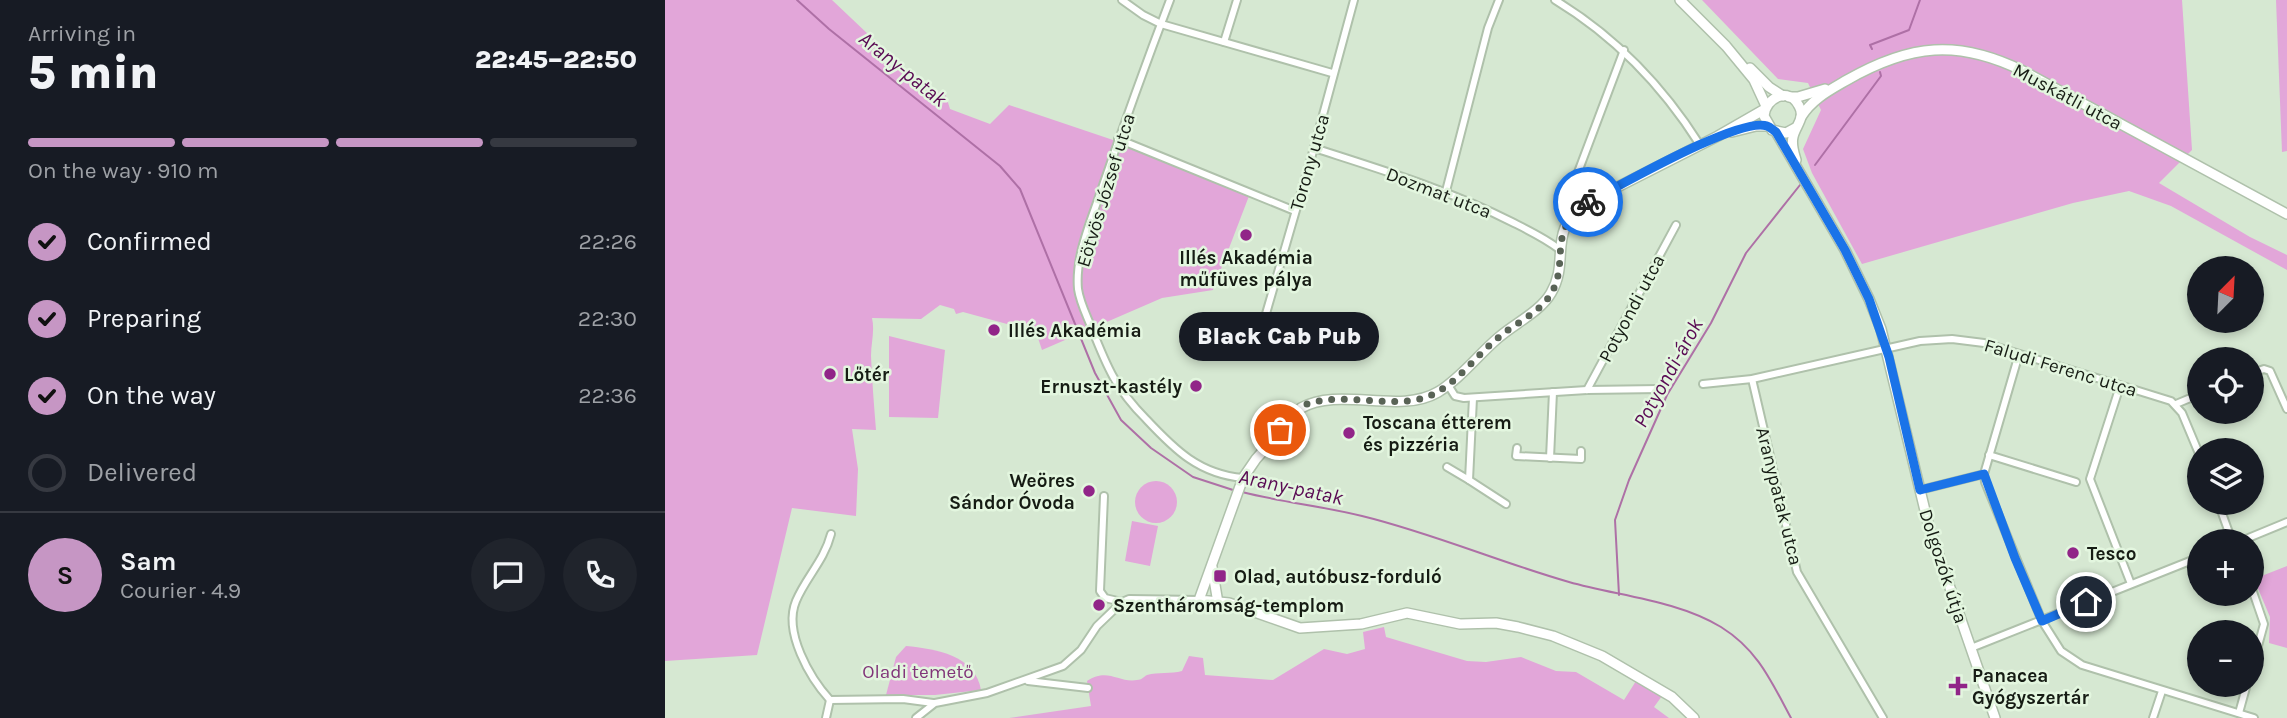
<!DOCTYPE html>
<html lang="en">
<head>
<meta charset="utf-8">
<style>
	:root { --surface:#171b24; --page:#20242c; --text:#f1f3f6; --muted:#9ea1a6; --line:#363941; --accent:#c696c4 }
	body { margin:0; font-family:Karla,sans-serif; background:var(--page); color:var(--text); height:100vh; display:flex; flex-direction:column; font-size:26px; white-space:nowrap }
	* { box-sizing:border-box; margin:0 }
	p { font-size:23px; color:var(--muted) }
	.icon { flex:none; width:38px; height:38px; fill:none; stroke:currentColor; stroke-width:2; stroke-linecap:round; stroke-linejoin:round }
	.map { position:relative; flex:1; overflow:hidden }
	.side { display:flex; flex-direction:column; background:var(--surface); width:665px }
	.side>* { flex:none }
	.needle { width:46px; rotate:24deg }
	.fabs { position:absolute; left:1522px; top:256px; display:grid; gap:14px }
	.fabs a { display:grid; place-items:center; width:77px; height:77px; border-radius:50%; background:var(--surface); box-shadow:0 4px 10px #0003; font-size:35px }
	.pin { position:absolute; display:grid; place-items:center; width:60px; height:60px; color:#fff; margin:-30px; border:4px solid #fff; border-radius:50%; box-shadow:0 2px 7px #0007 }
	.courier { position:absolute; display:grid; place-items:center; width:70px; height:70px; margin:-35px; border:5px solid #1a73e8; border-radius:50%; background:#fff; color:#222; box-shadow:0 2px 9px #0007 }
	.bubble { position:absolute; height:49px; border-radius:24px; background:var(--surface); box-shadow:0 4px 10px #0003; font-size:23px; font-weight:800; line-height:49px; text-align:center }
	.headline em { font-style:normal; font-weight:800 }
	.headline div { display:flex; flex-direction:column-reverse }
	.headline { display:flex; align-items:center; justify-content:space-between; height:119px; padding:0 28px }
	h1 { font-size:46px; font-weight:800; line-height:52px }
	.bar { display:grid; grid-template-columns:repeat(4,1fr); gap:10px 7px; align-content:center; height:84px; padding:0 28px }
	.bar i { height:9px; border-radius:5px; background:var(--line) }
	.bar .selected { background:var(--accent) }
	.bar p { grid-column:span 4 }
	.line { display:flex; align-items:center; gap:18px; padding:0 28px; border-top:2px solid var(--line) }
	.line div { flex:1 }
	.round { display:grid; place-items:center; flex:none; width:74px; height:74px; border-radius:37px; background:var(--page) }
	ol { padding:0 28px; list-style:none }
	li { display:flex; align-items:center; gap:21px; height:77px }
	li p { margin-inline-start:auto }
	li .icon { padding:7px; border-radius:50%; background:var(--accent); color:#111; stroke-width:4 }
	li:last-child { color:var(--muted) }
	li i { width:38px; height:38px; border:4px solid var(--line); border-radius:50% }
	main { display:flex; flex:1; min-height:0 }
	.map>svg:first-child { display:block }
	.green { fill:#e2a6d9 }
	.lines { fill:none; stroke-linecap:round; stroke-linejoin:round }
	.stream { stroke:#ae70a6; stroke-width:2 }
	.street-casing { stroke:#afc1ab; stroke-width:10 }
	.secondary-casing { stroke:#afc1ab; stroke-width:12 }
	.street { stroke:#fff; stroke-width:6 }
	.secondary { stroke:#fff; stroke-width:9 }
	.done { stroke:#596356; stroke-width:7; stroke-dasharray:0 12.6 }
	.route { stroke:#1a73e8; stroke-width:9 }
	.poi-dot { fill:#912588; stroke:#e3f6df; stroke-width:2.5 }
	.labels { text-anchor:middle; stroke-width:5; stroke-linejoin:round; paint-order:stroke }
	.street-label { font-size:19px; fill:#161c14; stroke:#e3f6df }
	.poi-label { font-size:19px; font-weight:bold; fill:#161c14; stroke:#e3f6df; text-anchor:start }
	.park-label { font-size:19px; fill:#813579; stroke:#e3f6df }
	.water-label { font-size:21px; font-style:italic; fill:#590a53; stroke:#e3f6df }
</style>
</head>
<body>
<main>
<section class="side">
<div class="headline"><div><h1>5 min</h1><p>Arriving in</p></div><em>22:45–22:50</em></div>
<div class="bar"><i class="selected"></i><i class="selected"></i><i class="selected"></i><i></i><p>On the way · 910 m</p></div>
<ol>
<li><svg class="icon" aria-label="check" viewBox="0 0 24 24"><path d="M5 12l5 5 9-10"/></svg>Confirmed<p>22:26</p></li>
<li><svg class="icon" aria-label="check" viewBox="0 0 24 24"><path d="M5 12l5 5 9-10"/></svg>Preparing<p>22:30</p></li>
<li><svg class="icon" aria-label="check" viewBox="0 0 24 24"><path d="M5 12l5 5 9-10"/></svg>On the way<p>22:36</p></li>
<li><i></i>Delivered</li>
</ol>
<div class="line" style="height:126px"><b class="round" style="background:var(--accent);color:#111">S</b><div><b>Sam</b><p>Courier · 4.9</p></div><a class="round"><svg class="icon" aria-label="chat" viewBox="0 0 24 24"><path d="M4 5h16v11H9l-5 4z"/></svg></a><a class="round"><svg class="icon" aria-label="phone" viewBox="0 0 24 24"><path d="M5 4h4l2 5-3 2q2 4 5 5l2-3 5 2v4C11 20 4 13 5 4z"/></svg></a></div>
</section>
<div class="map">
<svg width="1622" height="718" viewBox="0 0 1622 718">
	<rect width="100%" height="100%" fill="#d6e8d2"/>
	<g class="green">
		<path d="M0 0H167L242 71 243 76 262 90 280 93 285 109 325 124 344 105 451 141 584 196 548 290 497 298 377 350 373 338 353 327 298 312 291 314 289 309 275 305 256 319 207 318C210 331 206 343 206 356 207 381 209 405 211 430L187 429 193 469 191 516 127 508 92 655 0 661Z"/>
		<polygon points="1037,0 1517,0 1527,150 1494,183 1585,237 1622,255 1622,270 1506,206 1464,191 1408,203 1197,264 1147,173 1138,149 1156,110 1143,83 1113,79"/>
		<polygon points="1611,0 1622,0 1622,151 1617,152"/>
		<polygon points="224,336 280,350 273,418 224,417"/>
		<circle cx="491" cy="502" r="21"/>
		<polygon points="467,521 493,526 485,566 460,561"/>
		<polygon points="1622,566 1622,648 1604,643 1605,617 1589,579"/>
		<path d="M719 627 721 637 802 661 821 662 856 657 891 671 911 672 959 700 971 681 997 696 989 707 1004 718H344L426 706 422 681C443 667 453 683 472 680 477 680 478 677 482 675 493 672 506 674 517 671L524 656 538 658 540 675 608 680 659 649 682 654 700 649 698 632Z"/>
		<path d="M241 646C271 649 310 655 316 690L270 695H221L231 657Z"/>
	</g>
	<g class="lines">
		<g class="stream">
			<polyline points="132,0 164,29 335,166 355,189 430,373 456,420 486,448 528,477 568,490"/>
			<polyline points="1207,49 1205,45 1244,30 1255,0"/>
			<polyline points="1150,165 1216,76 1215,72"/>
			<path d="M577 492C616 502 657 506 697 516 767 533 834 562 904 582 953 596 1011 600 1056 627 1093 650 1106 681 1126 718"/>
			<polyline points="954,595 950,520 964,480 1002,395 1046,323 1081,253 1135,185"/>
		</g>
		<defs>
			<g id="street">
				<polyline points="457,0 478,15 496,24 667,73"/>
				<path d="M505 0C481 63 458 127 436 191 426 221 410 256 413 289 415 303 422 316 427 329 442 367 451 389 481 419 510 450 534 474 578 478"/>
				<path d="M890 0C951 37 997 85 1035 145"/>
				<polyline points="559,42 572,0"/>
				<polyline points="453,139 630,211"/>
				<path d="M649 148C717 170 784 190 847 222 863 230 880 238 894 249"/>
				<polyline points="781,191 823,28 834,0"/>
				<polyline points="905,217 901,204 959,50"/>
				<polyline points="598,324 649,148 689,0"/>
				<polyline points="1354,354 1319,474 1320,482 1377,621 1396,651 1417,665 1589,718"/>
				<polyline points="1587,373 1599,369 1605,371 1622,409"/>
				<polyline points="1087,379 1132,572 1218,718"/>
				<polyline points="1038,384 1087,379 1255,341 1287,339 1319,343 1506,401 1517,413 1535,456"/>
				<polyline points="783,385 790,396 799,398 922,390 995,389"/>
				<polyline points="1455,386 1425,479 1466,584"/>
				<polyline points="922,390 1011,225"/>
				<polyline points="808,398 804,480 841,504"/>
				<polyline points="1511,404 1535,394"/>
				<polyline points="852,448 851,456 916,459 916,451"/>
				<polyline points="1324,455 1411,482"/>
				<polyline points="885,458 888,392"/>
				<polyline points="782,467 804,480"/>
				<polyline points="1255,490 1319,474"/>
				<polyline points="439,496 435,591 440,598 457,602"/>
				<polyline points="1553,502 1567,541"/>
				<path d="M166 534C159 561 141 577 131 601 118 632 145 678 165 700L238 699 268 703"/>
				<polyline points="1576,541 1622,522"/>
				<polyline points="1587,589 1599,624 1587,668"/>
				<polyline points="1306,648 1535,557"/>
				<polyline points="363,681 423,688"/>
				<polyline points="1574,713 1582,684"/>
				<polyline points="161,718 165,700"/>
				<polyline points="251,718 270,703 322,693 398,666 416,650 432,626 457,602 464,599 534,600"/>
				<polyline points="1488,718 1497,691"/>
			</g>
			<g id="secondary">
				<polyline points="1015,0 1061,46 1089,80 1101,106"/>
				<polyline points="1085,68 1104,87 1118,96"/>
				<polyline points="1124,97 1133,97 1160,89"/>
				<path d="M1136 117C1147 99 1165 90 1182 80 1245 44 1293 39 1358 71L1622 214"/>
				<polyline points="1067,132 1091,126 1103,126"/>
				<polyline points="1111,132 1180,250 1204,299 1216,329 1264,527 1330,718"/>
				<path d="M1131 160C1129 153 1126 145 1128 137 1130 126 1141 118 1134 106 1124 86 1100 98 1099 116L1107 130 1121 133 1132 127"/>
				<polyline points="547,567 553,603"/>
				<path d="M1029 718 1007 697 937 656 888 636 853 627 831 623 795 624 742 613 696 624 635 628 564 603 534 600 578 478 591 459 636 408C675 386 734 415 773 392 796 378 813 355 833 338 850 323 875 312 886 293 906 259 880 231 923 202L1053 136 1100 109"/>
			</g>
		</defs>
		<use href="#street" class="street-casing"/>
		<use href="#secondary" class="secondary-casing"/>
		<use href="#street" class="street"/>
		<use href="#secondary" class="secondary"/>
	</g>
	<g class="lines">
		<path class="done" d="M615 430C622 421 631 409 642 404 682 390 738 414 774 391 797 377 813 354 834 337 849 324 872 314 884 297 907 263 879 232 923 202"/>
		<path class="route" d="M923 202C953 187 1075 116 1102 126 1105 127 1108 130 1111 132L1180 250 1204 299 1224 357 1255 490 1319 474 1350 558 1377 621 1421 602"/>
	</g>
	<g class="poi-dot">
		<circle cx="581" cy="235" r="7"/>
		<circle cx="329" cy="330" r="7"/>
		<circle cx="165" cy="374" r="7"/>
		<circle cx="531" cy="386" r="7"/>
		<circle cx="684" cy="433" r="7"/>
		<circle cx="424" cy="491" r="7"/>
		<circle cx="1408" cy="553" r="7"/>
		<rect x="548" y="569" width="14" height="14" rx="3.5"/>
		<circle cx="434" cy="605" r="7"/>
		<path d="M1289.5 675.5h7v7h7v7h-7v7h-7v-7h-7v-7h7z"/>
	</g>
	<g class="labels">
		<g class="street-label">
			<text transform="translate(1403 96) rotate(28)" y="7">Muskátli utca</text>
			<text transform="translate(644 162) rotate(-74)" y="7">Torony utca</text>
			<text transform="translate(440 190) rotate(-73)" y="7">Eötvös József utca</text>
			<text transform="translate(774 192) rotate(21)" y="7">Dozmat utca</text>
			<text transform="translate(966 308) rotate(-62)" y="7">Potyondi utca</text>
			<text transform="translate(1396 367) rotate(17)" y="7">Faludi Ferenc utca</text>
			<text transform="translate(1115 496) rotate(76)" y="7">Aranypatak utca</text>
			<text transform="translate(1279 566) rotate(72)" y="7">Dolgozók útja</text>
		</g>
		<g class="poi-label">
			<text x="581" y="264" text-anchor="middle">Illés Akadémia<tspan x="581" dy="22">műfüves pálya</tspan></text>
			<text x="343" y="337">Illés Akadémia</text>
			<text x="179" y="381">Lőtér</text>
			<text x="517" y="393" text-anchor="end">Ernuszt-kastély</text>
			<text x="698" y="429">Toscana étterem<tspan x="698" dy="22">és pizzéria</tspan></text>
			<text x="410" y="487" text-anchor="end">Weöres<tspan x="410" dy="22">Sándor Óvoda</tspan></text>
			<text x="1422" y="560">Tesco</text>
			<text x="569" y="583">Olad, autóbusz-forduló</text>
			<text x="448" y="612">Szentháromság-templom</text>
			<text x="1307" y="682">Panacea<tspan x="1307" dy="22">Gyógyszertár</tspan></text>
		</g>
		<g class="park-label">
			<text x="253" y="678">Oladi temető</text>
		</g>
		<g class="water-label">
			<text transform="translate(238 69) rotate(39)" y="7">Arany-patak</text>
			<text transform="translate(1003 373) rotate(-61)" y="7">Potyondi-árok</text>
			<text transform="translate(626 487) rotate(12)" y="7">Arany-patak</text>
		</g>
	</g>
</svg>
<div class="fabs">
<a><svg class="needle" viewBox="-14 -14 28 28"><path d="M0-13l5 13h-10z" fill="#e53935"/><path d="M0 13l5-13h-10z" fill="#9ea1a6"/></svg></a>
<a><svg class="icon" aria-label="locate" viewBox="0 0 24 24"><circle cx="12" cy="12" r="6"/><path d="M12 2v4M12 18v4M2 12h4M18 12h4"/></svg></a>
<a><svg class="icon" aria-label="layers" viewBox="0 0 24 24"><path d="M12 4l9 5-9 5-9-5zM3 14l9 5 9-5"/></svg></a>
<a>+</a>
<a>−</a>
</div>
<div class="pin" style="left:615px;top:430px;background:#ea580c"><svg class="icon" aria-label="bag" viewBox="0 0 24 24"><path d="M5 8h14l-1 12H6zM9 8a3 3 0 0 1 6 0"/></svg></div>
<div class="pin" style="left:1421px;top:602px;background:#1f2937"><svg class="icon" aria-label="home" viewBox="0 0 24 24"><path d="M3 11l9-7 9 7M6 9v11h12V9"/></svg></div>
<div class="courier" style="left:923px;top:202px"><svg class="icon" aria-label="bike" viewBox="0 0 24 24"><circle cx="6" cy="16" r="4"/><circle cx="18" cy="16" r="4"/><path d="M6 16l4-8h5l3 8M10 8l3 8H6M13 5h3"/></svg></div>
<div class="bubble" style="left:514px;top:312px;width:200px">Black Cab Pub</div>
</div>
</main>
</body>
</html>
